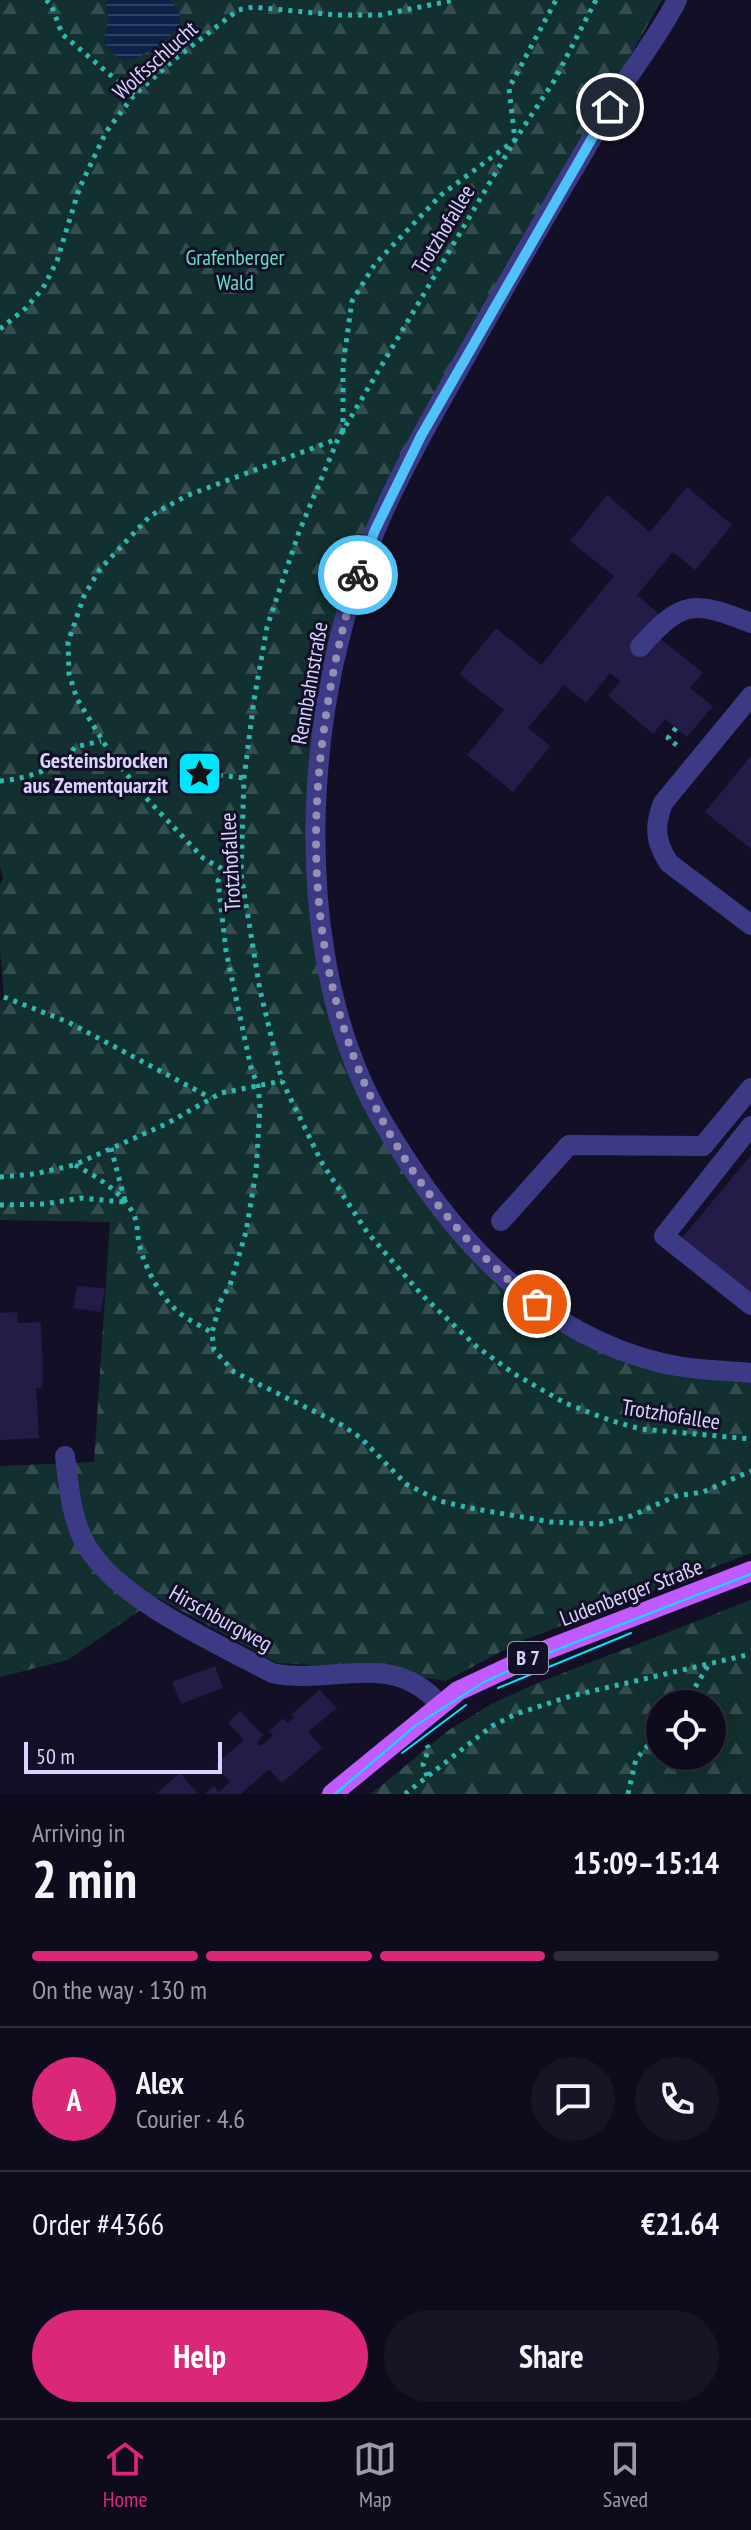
<!DOCTYPE html>
<html lang="en">
<head>
<meta charset="utf-8">
<style>
	:root { --surface:#0e0b1c; --page:#171425; --text:#f1f3f6; --muted:#9b9ba3; --line:#2e2b3b; --accent:#db2777 }
	body { margin:0; font-family:"PT Sans Narrow",sans-serif; background:var(--page); color:var(--text); height:100vh; display:flex; flex-direction:column; font-size:30px; white-space:nowrap }
	* { box-sizing:border-box; margin:0 }
	p { font-size:26px; color:var(--muted) }
	.icon { flex:none; width:44px; height:44px; fill:none; stroke:currentColor; stroke-width:2; stroke-linecap:round; stroke-linejoin:round }
	.map { position:relative; height:1794px; overflow:hidden }
	.drawer { display:flex; flex-direction:column; background:var(--surface); flex:1 }
	.drawer>* { flex:none }
	.tools { position:absolute; left:646px; top:1690px; display:grid; gap:16px }
	.tools a { display:grid; place-items:center; width:80px; height:80px; border-radius:50%; background:var(--surface); box-shadow:0 8px 32px #0002,0 0 0 2px var(--line); font-size:40px }
	.scale { position:absolute; left:24px; bottom:20px; width:198px; box-sizing:border-box; padding-left:8px; border:4px solid #d9d4ff; border-top:0; font-size:22px; line-height:28px; white-space:nowrap; color:#d9d4ff; -webkit-text-stroke:6px #130f26; paint-order:stroke }
	.pin { position:absolute; display:grid; place-items:center; width:68px; height:68px; color:#fff; margin:-34px; border:4px solid #fff; border-radius:50%; box-shadow:0 2px 8px #0007 }
	.courier { position:absolute; display:grid; place-items:center; width:80px; height:80px; margin:-40px; border:6px solid #4fc3f7; border-radius:50%; background:#fff; color:#222; box-shadow:0 2px 10px #0007 }
	.overview em { font-style:normal; font-weight:600 }
	.overview div { display:flex; flex-direction:column-reverse }
	.overview { display:flex; align-items:center; justify-content:space-between; height:136px; padding:0 32px }
	h1 { font-size:52px; font-weight:600; line-height:60px }
	.bar { display:grid; grid-template-columns:repeat(4,1fr); gap:12px 8px; align-content:center; height:96px; padding:0 32px }
	.bar i { height:10px; border-radius:6px; background:var(--line) }
	.bar .on { background:var(--accent) }
	.bar p { grid-column:span 4 }
	.line { display:flex; align-items:center; gap:20px; padding:0 32px; border-top:2px solid var(--line) }
	.line div { flex:1 }
	.round { display:grid; place-items:center; flex:none; width:84px; height:84px; border-radius:42px; background:var(--page) }
	.cta { display:flex; gap:16px; margin-top:auto; padding:16px 32px }
	.cta a { flex:1; height:92px; border-radius:48px; background:var(--accent); color:#fff; font-size:32px; font-weight:600; line-height:92px; text-align:center }
	.cta a+a { background:var(--page); color:var(--text) }
	.menu { display:flex; justify-content:space-around; align-items:center; height:112px; border-top:2px solid var(--line); background:var(--surface); font-size:22px; color:var(--muted) }
	.menu a { display:grid; justify-items:center; gap:4px }
	.menu .on { color:var(--accent) }
	.map>svg:first-child { display:block }
	.forest { fill:url(#forest-firs); fill-rule:evenodd }
	.water { fill:url(#water-rules) }
	.building { fill:#241b47 }
	.lines { fill:none; stroke-linecap:round; stroke-linejoin:round }
	.path { stroke:#2fb8b0; stroke-width:5; stroke-dasharray:4 6; stroke-linecap:butt }
	.minor { stroke:#3d3a85; stroke-width:20 }
	.major { stroke:#c25bff; stroke-width:20 }
	.tram { stroke:#00e5ff; stroke-width:2 }
	.done { stroke:#948fb3; stroke-width:8; stroke-dasharray:0 14.4 }
	.route { stroke:#4fc3f7; stroke-width:10 }
	.labels { text-anchor:middle; stroke-width:6; stroke-linejoin:round; paint-order:stroke }
	.shield { fill:#130f26; stroke:#9e99be; stroke-width:2 }
	.shield-label { font-size:20px; font-weight:bold; fill:#d9d4ff }
	.street-label { font-size:22px; fill:#d9d4ff; stroke:#130f26 }
	.park-label { font-size:22px; fill:#5fe0c0; stroke:#130f26 }
	.poi-label { font-size:22px; font-weight:bold; fill:#d9d4ff; stroke:#130f26; text-anchor:end }
</style>
</head>
<body>
<div class="map">
<svg width="751" height="1794" viewBox="0 0 751 1794">
	<defs>
		<pattern id="forest-firs" width="22" height="20" patternUnits="userSpaceOnUse" patternTransform="scale(2)"><rect width="22" height="20" fill="#12302f"/><path d="M5 1l3.5 6h-7zM16 11l3.5 6h-7z" fill="#344d4e"/></pattern>
		<pattern id="water-rules" width="6" height="5" patternUnits="userSpaceOnUse" patternTransform="scale(2)"><rect width="6" height="5" fill="#0c2248"/><path d="M0 2.5h6" fill="none" stroke="#2f4163"/></pattern>
	</defs>
	<rect width="100%" height="100%" fill="#130f26"/>
	<g class="forest">
		<polygon points="0,0 106,0 108,17 133,59 157,46 180,15 171,0 662,0 414,432 368,530 307,802 355,1085 540,1317 564,1334 621,1360 751,1382 751,1553 519,1642 446,1681 371,1669 277,1663 158,1598 68,1660 0,1677 0,1466 94,1462 110,1222 0,1220 0,1001 4,997 0,949 0,885 3,878 0,867"/>
		<path d="M751 1600V1794H371L449 1730 493 1703 540 1682ZM712 1704V1756H660V1704Z"/>
	</g>
	<path class="water" d="M106 0H171L180 14V24C172 37 137 64 122 59 113 56 109 48 104 41L108 17Z"/>
	<g class="building">
		<polygon points="687,487 732,525 695,570 673,552 637,595 659,614 657,636 703,673 690,688 713,706 687,737 665,719 653,734 608,696 620,681 610,673 586,703 564,685 528,728 550,746 513,792 467,755 504,710 459,674 496,628 541,665 614,576 570,541 607,495 650,532"/>
		<polygon points="751,756 751,849 705,812"/>
		<polygon points="751,1155 751,1295 682,1238"/>
		<polygon points="77,1286 105,1288 101,1312 73,1308"/>
		<polygon points="17,1312 18,1323 41,1322 43,1372 42,1388 36,1388 39,1438 0,1440 0,1313"/>
		<polygon points="215,1666 223,1688 181,1704 172,1682"/>
		<polygon points="320,1690 337,1708 308,1732 322,1747 320,1750 282,1783 269,1769 241,1794 205,1794 214,1786 219,1792 230,1782 215,1765 244,1740 228,1723 240,1711 263,1735 257,1743 261,1746 273,1735 269,1731 283,1718 287,1723 294,1717 292,1714"/>
		<polygon points="180,1773 198,1794 156,1794"/>
	</g>
	<g class="lines">
		<g class="path">
			<polyline points="46,0 51,4 62,34 134,95"/>
			<polyline points="596,0 554,81 515,140 338,439 299,532 267,627 254,700 244,778 241,874 260,990 282,1081 322,1163 367,1232 421,1294 476,1346 513,1373 565,1403 609,1420 641,1429 751,1439"/>
			<polyline points="0,329 26,308 43,288 57,261 79,189 106,132 134,95 175,59 238,10 253,7 336,15 380,15 455,0"/>
			<polyline points="343,432 343,365 352,301 375,264 441,195 515,140 509,88 556,0"/>
			<polyline points="676,728 668,738 680,748"/>
			<polyline points="199,773 244,778"/>
			<path d="M0 781C25 779 60 769 75 747L101 741"/>
			<polyline points="224,870 218,881 226,951 251,1068 258,1086 260,1106 256,1172 246,1232 230,1285 220,1302 212,1333 214,1350 234,1372 340,1424 361,1438 406,1484 440,1501 470,1508 551,1522 600,1524 631,1516 676,1496 703,1492 751,1471"/>
			<polyline points="241,874 224,870 203,858 148,800 114,759 77,699 69,674 68,642 84,596 100,569 150,516 186,496 337,439"/>
			<polyline points="4,997 68,1022 211,1098"/>
			<polyline points="111,1148 125,1201"/>
			<path d="M75 1165C97 1177 121 1191 133 1213 138 1223 137 1233 139 1243 144 1266 158 1293 175 1309 185 1319 200 1325 212 1333"/>
			<polyline points="0,1177 34,1174 74,1165 166,1124 221,1093 282,1081"/>
			<polyline points="0,1205 44,1204 81,1198 124,1202"/>
			<polyline points="685,1704 709,1664"/>
			<polyline points="427,1776 423,1764 429,1749 427,1745"/>
			<polyline points="405,1794 492,1726 516,1714 571,1696 751,1654"/>
			<polyline points="628,1794 636,1759 660,1732"/>
		</g>
		<g class="minor">
			<path d="M677 0C663 28 644 53 627 79 609 108 592 138 575 167 536 232 498 299 461 365 430 420 399 474 375 531 306 693 290 924 364 1086 378 1117 397 1146 416 1174 475 1261 554 1336 658 1362 688 1370 720 1370 751 1373"/>
			<path d="M640 647C682 600 693 600 751 623"/>
			<path d="M751 696 663 803C654 826 655 842 669 863L751 925"/>
			<polyline points="751,1126 664,1236 751,1305"/>
			<polyline points="501,1221 569,1145 703,1146 751,1088"/>
			<path d="M65 1456C69 1487 71 1518 86 1545 119 1601 215 1642 272 1673 331 1686 393 1649 439 1704"/>
		</g>
		<polyline class="major" points="332,1794 458,1691 546,1650 751,1571"/>
		<g class="tram">
			<polyline points="498,1688 631,1633"/>
			<polyline points="402,1753 466,1705"/>
			<polyline points="335,1794 415,1726 484,1682 543,1655 751,1574"/>
		</g>
	</g>
	<g class="lines">
		<path class="done" d="M358 575C342 625 331 677 324 729 292 957 355 1158 537 1304"/>
		<polyline class="route" points="358,575 375,530 421,436 610,107"/>
	</g>
	<defs>
		<symbol id="sight-square" viewBox="-11 -11 22 22"><rect x="-9" y="-9" width="18" height="18" rx="4" fill="#00e5ff" stroke="#130f26"/><path d="M0-6L1.8-2.2L6-1.7L2.9 1.2L3.7 5.4L0 3.3L-3.7 5.4L-2.9 1.2L-6-1.7L-1.8-2.2Z" fill="#111"/></symbol>
	</defs>
	<g fill-rule="evenodd">
		<use href="#sight-square" x="174" y="748" width="51" height="51"/>
	</g>
	<g class="labels">
		<rect class="shield" x="508" y="1642" width="40" height="32" rx="6"/>
		<g class="shield-label">
			<text x="528" y="1665">B 7</text>
		</g>
		<g class="street-label">
			<text transform="translate(155 60) rotate(-42)" y="8">Wolfsschlucht</text>
			<text transform="translate(443 229) rotate(-59)" y="8">Trotzhofallee</text>
			<text transform="translate(309 683) rotate(-80)" y="8">Rennbahnstraße</text>
			<text transform="translate(230 862) rotate(-93)" y="8">Trotzhofallee</text>
			<text transform="translate(671 1414) rotate(9)" y="8">Trotzhofallee</text>
			<text transform="translate(631 1592) rotate(-21)" y="8">Ludenberger Straße</text>
			<text transform="translate(221 1618) rotate(29)" y="8">Hirschburgweg</text>
		</g>
		<g class="park-label">
			<text x="235" y="265">Grafenberger<tspan x="235" dy="25">Wald</tspan></text>
		</g>
		<g class="poi-label">
			<text x="168" y="768">Gesteinsbrocken<tspan x="168" dy="25">aus Zementquarzit</tspan></text>
		</g>
	</g>
</svg>
<div class="tools">
<a><svg class="icon" aria-label="locate" viewBox="0 0 24 24"><circle cx="12" cy="12" r="6"/><path d="M12 2v4M12 18v4M2 12h4M18 12h4"/></svg></a>
</div>
<div class="scale">50 m</div>
<div class="pin" style="left:537px;top:1304px;background:#ea580c"><svg class="icon" aria-label="bag" viewBox="0 0 24 24"><path d="M5 8h14l-1 12H6zM9 8a3 3 0 0 1 6 0"/></svg></div>
<div class="pin" style="left:610px;top:107px;background:#1f2937"><svg class="icon" aria-label="home" viewBox="0 0 24 24"><path d="M3 11l9-7 9 7M6 9v11h12V9"/></svg></div>
<div class="courier" style="left:358px;top:575px"><svg class="icon" aria-label="bike" viewBox="0 0 24 24"><circle cx="6" cy="16" r="4"/><circle cx="18" cy="16" r="4"/><path d="M6 16l4-8h5l3 8M10 8l3 8H6M13 5h3"/></svg></div>
</div>
<section class="drawer">
<div class="overview"><div><h1>2 min</h1><p>Arriving in</p></div><em>15:09–15:14</em></div>
<div class="bar"><i class="on"></i><i class="on"></i><i class="on"></i><i></i><p>On the way · 130 m</p></div>
<div class="line" style="height:144px"><b class="round" style="background:var(--accent);color:#fff">A</b><div><b>Alex</b><p>Courier · 4.6</p></div><a class="round"><svg class="icon" aria-label="chat" viewBox="0 0 24 24"><path d="M4 5h16v11H9l-5 4z"/></svg></a><a class="round"><svg class="icon" aria-label="phone" viewBox="0 0 24 24"><path d="M5 4h4l2 5-3 2q2 4 5 5l2-3 5 2v4C11 20 4 13 5 4z"/></svg></a></div>
<div class="line" style="height:104px"><div>Order #4366</div><b>€21.64</b></div>
<div class="cta"><a>Help</a><a>Share</a></div>
</section>
<nav class="menu">
<a class="on"><svg class="icon" aria-label="home" viewBox="0 0 24 24"><path d="M3 11l9-7 9 7M6 9v11h12V9"/></svg>Home</a>
<a><svg class="icon" aria-label="map" viewBox="0 0 24 24"><path d="M3 6l6-2 6 2 6-2v14l-6 2-6-2-6 2zM9 4v14M15 6v14"/></svg>Map</a>
<a><svg class="icon" aria-label="saved" viewBox="0 0 24 24"><path d="M7 4h10v16l-5-4-5 4z"/></svg>Saved</a>
</nav>
</body>
</html>
